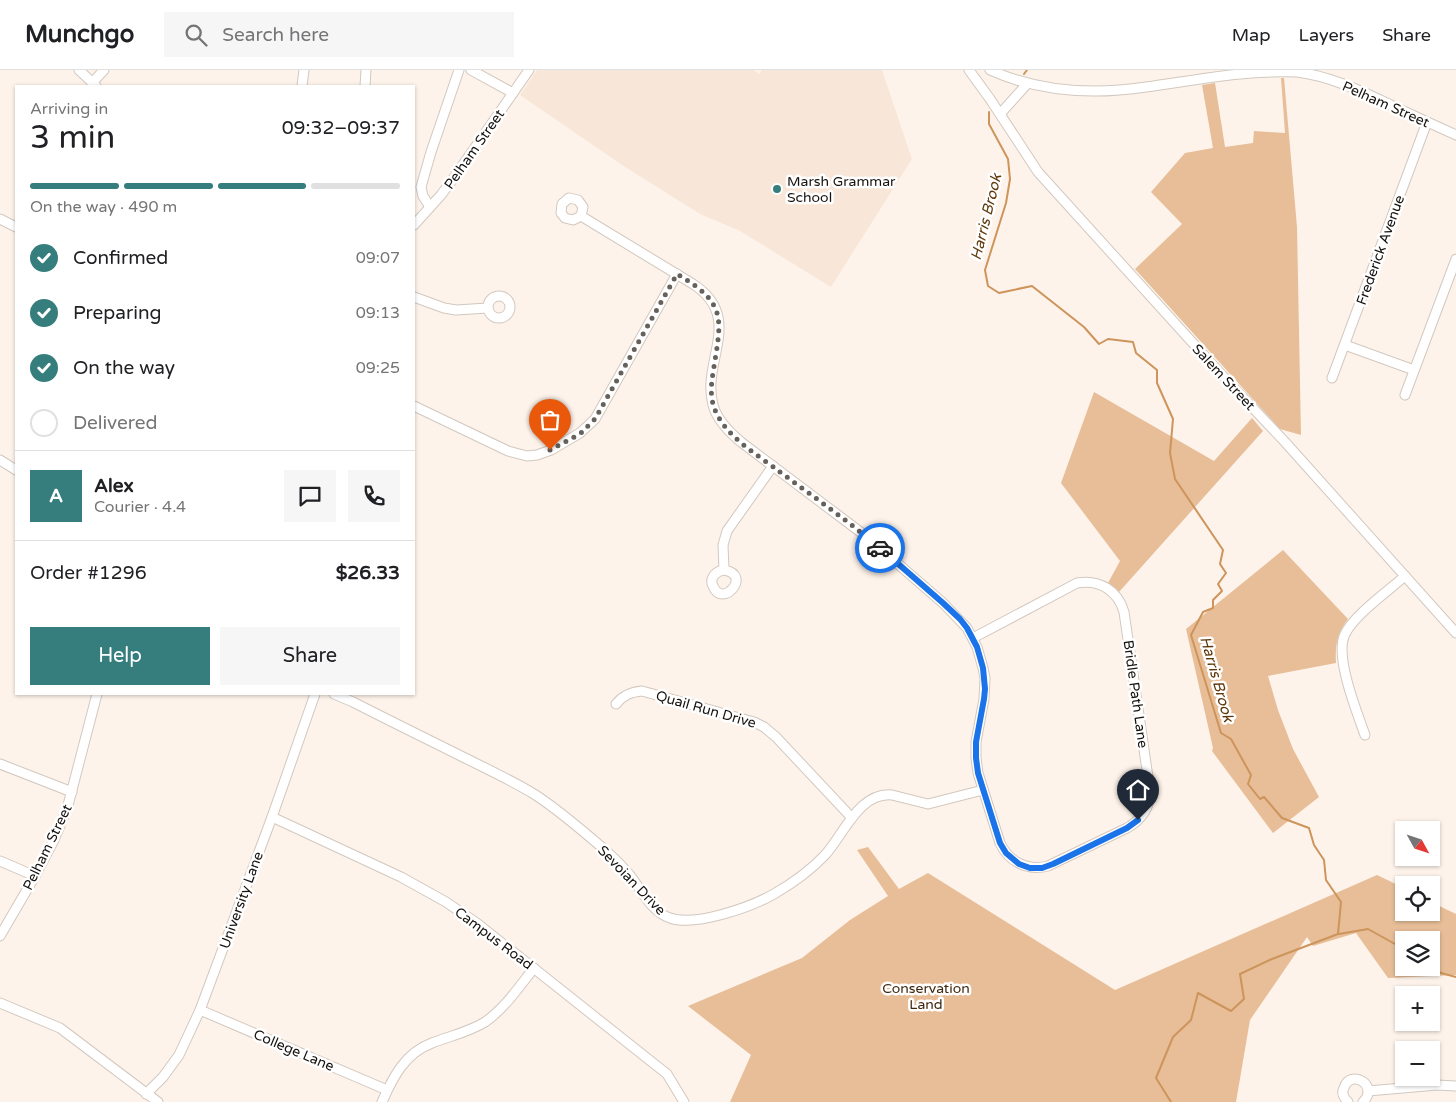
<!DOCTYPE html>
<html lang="en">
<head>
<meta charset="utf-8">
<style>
	:root { --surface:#fff; --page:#f6f6f6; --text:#202124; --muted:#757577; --line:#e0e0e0; --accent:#357e7d }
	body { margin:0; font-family:"Varela Round",sans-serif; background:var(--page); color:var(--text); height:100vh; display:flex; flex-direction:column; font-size:19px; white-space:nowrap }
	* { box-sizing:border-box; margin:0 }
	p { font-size:16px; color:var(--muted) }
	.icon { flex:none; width:28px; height:28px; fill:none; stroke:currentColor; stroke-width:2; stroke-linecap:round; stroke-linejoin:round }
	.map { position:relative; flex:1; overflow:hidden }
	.panel { position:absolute; left:15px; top:15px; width:400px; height:610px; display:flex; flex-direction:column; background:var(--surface); border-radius:0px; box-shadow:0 1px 4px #0004 }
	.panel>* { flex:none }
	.needle { width:32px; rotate:130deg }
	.buttons { position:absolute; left:1395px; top:751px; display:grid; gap:10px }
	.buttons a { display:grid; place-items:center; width:45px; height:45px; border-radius:0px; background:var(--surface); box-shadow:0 1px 4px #0004; font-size:25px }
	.pin { position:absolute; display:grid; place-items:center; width:42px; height:42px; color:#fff; margin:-51px -21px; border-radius:50% 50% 50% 0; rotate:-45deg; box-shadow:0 0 5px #0007 }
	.pin .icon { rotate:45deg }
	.courier { position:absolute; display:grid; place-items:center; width:50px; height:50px; margin:-25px; border:4px solid #1a73e8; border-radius:50%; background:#fff; color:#222; box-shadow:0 1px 6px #0007 }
	.overview em { font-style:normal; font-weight:600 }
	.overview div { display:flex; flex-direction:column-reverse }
	.overview { display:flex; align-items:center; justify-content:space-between; height:85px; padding:0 15px }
	h1 { font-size:32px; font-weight:600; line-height:38px }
	.bar { display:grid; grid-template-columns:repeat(4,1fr); gap:8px 5px; align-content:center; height:60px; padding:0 15px }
	.bar i { height:6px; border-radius:4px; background:var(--line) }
	.bar .on { background:var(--accent) }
	.bar p { grid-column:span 4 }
	.line { display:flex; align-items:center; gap:12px; padding:0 15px; border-top:1px solid var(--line) }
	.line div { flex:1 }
	.round { display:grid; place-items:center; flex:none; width:52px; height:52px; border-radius:0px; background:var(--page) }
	ol { padding:0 15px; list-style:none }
	li { display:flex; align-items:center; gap:15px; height:55px }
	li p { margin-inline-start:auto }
	li .icon { padding:5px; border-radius:50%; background:var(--accent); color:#fff; stroke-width:4 }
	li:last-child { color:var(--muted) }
	li i { width:28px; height:28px; border:2px solid var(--line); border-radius:50% }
	.action { display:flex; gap:10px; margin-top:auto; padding:10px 15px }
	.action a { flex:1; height:58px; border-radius:0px; background:var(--accent); color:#fff; font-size:20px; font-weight:600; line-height:58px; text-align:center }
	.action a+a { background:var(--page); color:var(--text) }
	header { display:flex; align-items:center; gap:30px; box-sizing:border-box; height:70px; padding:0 25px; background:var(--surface); border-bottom:1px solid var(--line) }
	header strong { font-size:24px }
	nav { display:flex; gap:28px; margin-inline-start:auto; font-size:18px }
	.search { width:350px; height:45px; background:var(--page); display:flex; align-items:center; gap:12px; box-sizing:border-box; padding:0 18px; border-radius:0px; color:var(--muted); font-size:19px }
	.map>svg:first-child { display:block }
	.built { fill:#f8e7d8 }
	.green { fill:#e7be98; fill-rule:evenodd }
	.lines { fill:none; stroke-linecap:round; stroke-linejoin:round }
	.stream { stroke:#cd945b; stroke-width:2 }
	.minor-casing { stroke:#d2c8bf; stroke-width:11 }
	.minor { stroke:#fff; stroke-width:9 }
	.done { stroke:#67615c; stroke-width:5; stroke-dasharray:0 9 }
	.route { stroke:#1a73e8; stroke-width:6 }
	.poi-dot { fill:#357e7d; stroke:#fff; stroke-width:2 }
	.labels { text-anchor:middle; stroke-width:5; stroke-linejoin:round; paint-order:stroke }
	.street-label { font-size:14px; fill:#16120f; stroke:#fff }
	.poi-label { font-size:14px; fill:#16120f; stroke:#fff; text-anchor:start }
	.park-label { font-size:14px; fill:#3f270e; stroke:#fff }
	.water-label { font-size:15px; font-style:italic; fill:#5f380b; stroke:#fff }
</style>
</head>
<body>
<header>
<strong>Munchgo</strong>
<div class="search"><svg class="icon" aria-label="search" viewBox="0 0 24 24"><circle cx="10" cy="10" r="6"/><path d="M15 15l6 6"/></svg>Search here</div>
<nav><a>Map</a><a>Layers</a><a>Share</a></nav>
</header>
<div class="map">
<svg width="1456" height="1032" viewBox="0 0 1456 1032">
	<rect width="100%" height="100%" fill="#fef3ea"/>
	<polygon class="built" points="537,0 754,0 759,4 762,0 882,0 912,89 831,217 740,161 700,144 622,95 520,25"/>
	<g class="green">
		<polygon points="1281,8 1284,8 1297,157 1301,365 1280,359 1135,199 1182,154 1151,122 1185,83 1213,78 1202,15 1215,13 1225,77 1253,73 1254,61 1285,63"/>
		<polygon points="1094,322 1214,391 1252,348 1263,361 1119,522 1108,513 1120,491 1061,413"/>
		<path d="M1283 480 1348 549C1337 563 1335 576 1336 593L1268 606 1278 640 1293 679 1319 727 1273 763 1212 681 1213 678 1186 559Z"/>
		<path d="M868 777 899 819 928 803 1115 920 1377 805 1404 818V842H1431V832L1456 844V905L1388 908 1356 863 1313 876 1307 867 1250 950 1236 1032H730L751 985 688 936 802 888 850 850 888 826 857 780ZM1404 870H1431V898H1404Z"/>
	</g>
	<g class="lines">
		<g class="stream">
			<polyline points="1024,4 1027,0"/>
			<polyline points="989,42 989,54 1008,89 1010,109 1006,133 985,200 988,216 999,223 1032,216 1084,257 1099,274 1108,269 1133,272 1136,283 1157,300 1157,313 1173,349 1170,383 1175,409 1223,480 1220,494 1226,503 1218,514 1222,521 1213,530 1213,538 1203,542 1191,565 1221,663 1231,669 1251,705 1248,714 1260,729 1264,727 1282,748 1309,758 1314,775 1324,790 1326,810 1341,832 1338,864 1272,889 1240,904 1244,929 1231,941 1198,923 1191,950 1173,967 1156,1008 1171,1032"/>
			<polyline points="1339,864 1368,859 1404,879"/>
			<polyline points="1431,896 1441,903 1456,907"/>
		</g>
		<defs>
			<g id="minor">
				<polyline points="79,0 96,16"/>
				<polyline points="471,0 513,23"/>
				<polyline points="969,0 990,29 1038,102 1220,303 1285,372 1456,563"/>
				<path d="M990 0C1039 22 1093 25 1146 17 1197 10 1245 0 1297 2 1330 6 1361 21 1391 35 1412 45 1434 55 1456 65"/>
				<polyline points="92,13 104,0"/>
				<polyline points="302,16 304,0"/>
				<polyline points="365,16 366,0"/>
				<polyline points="1000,44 1027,14"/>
				<polyline points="430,137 423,126 421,117 431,82 459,0"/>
				<path d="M581 146 583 137 578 130 569 128 562 134 561 143 565 148 573 150 581 146 693 214C745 248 701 291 713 335 717 350 729 362 741 372L867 467 943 533 967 558 977 577 983 598 985 608 984 629 976 672V688L978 703 1000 773C1009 792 1027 801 1048 796L1127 758C1141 750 1150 738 1150 721L1124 542C1118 521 1100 509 1077 513L973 568"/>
				<polyline points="0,149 16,157"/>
				<polyline points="414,155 441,125 453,109 529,0"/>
				<circle cx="499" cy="237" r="11"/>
				<polyline points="414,227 444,238 456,240 488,238"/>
				<polyline points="1345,275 1414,300"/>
				<polyline points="1332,308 1427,52"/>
				<polyline points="1405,325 1456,189"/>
				<polyline points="414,336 508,381 527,386 537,385 551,380 580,363 595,349 677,204"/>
				<polyline points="0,390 16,400"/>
				<path d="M724 500C716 501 709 508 713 516 722 539 753 505 724 500L723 475 727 461 773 396"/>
				<path d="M334 624 353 632C388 650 425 668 461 686 485 698 511 710 534 724 559 740 583 761 605 780 614 788 622 796 629 804 641 819 651 842 670 848 695 857 751 837 774 824 793 813 810 801 825 785 844 764 859 722 892 725L928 734 983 720"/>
				<path d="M616 634C623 625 631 622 642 621L754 652 764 657 776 667 852 748"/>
				<path d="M1365 665C1357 642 1334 586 1345 564 1354 545 1388 521 1405 506"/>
				<polyline points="0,694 72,722"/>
				<polyline points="272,747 401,807 446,832 478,854 667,1004 684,1032"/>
				<polyline points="0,791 35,806"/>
				<polyline points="0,866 35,806 53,772 67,739 97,624"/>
				<polyline points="0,933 60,958 158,1032"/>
				<polyline points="200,940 387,1020"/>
				<polyline points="1368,1021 1437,1015 1456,1016"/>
				<polyline points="146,1024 163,1007 179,985 200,940 272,747 315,624"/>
				<path d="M382 1032C393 1007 405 983 432 973 450 966 469 962 485 952 505 938 519 917 534 898"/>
				<path d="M1348 1032C1344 1028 1341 1023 1344 1018 1350 998 1380 1015 1363 1032"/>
			</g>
		</defs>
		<use href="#minor" class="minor-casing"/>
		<use href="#minor" class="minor"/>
	</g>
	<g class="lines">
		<path class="done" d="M550 380 580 364 595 349 677 204C729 234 721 250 713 303 711 315 710 328 715 340 726 367 758 385 780 402 814 427 848 451 880 478"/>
		<polyline class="route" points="880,478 943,533 960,549 967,558 977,577 983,598 985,619 984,629 976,672 976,688 978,703 1000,773 1006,783 1019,794 1030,798 1042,798 1053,794 1127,758 1138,750"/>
	</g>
	<circle class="poi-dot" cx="777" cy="119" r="5"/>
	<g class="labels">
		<g class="street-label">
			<text transform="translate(1386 34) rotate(24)" y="5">Pelham Street</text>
			<text transform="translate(474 79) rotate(-55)" y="5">Pelham Street</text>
			<text transform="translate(1380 180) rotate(-70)" y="5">Frederick Avenue</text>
			<text transform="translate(1224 307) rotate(47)" y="5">Salem Street</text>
			<text transform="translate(1136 624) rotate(82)" y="5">Bridle Path Lane</text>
			<text transform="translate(706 639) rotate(16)" y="5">Quail Run Drive</text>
			<text transform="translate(47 777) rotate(-64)" y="5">Pelham Street</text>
			<text transform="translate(632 810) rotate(46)" y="5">Sevoian Drive</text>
			<text transform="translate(241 830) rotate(-70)" y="5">University Lane</text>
			<text transform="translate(494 868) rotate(37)" y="5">Campus Road</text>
			<text transform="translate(294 980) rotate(23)" y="5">College Lane</text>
		</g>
		<g class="poi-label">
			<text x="787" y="116">Marsh Grammar<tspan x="787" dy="16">School</tspan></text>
		</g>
		<g class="park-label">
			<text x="926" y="923">Conservation<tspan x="926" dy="16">Land</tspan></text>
		</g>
		<g class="water-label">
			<text transform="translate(986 147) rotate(-76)" y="5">Harris Brook</text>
			<text transform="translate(1217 609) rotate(74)" y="5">Harris Brook</text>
		</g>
	</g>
</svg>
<div class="buttons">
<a><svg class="needle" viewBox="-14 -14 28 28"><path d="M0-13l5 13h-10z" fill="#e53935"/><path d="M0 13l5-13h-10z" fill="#757577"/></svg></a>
<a><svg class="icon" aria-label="locate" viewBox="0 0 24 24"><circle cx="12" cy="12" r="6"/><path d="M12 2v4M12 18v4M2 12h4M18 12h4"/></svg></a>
<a><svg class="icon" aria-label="layers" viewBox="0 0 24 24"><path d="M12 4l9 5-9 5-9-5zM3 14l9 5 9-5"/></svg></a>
<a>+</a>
<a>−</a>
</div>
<div class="pin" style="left:550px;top:380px;background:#ea580c"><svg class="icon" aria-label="bag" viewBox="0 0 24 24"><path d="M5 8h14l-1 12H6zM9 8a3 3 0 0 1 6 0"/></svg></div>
<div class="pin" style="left:1138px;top:750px;background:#1f2937"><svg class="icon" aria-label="home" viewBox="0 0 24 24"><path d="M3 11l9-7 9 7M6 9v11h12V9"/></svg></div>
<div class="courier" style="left:880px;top:478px"><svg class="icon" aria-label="car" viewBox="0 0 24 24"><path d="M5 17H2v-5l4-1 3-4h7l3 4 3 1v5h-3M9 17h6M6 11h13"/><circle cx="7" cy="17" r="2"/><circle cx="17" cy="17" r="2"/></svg></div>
<section class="panel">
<div class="overview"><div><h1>3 min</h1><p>Arriving in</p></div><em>09:32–09:37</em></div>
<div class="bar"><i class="on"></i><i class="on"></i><i class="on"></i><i></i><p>On the way · 490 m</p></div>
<ol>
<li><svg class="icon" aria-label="check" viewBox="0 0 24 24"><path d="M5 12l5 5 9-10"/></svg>Confirmed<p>09:07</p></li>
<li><svg class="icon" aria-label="check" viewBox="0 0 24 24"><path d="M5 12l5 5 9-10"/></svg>Preparing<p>09:13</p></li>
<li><svg class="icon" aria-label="check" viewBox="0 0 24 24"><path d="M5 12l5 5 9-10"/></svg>On the way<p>09:25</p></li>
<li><i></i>Delivered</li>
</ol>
<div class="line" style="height:90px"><b class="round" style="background:var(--accent);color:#fff">A</b><div><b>Alex</b><p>Courier · 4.4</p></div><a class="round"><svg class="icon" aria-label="chat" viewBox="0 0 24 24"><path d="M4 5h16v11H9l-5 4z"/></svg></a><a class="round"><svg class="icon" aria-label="phone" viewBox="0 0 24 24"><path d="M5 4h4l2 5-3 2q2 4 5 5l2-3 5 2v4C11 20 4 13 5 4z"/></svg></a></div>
<div class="line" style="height:65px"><div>Order #1296</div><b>$26.33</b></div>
<div class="action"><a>Help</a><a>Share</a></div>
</section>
</div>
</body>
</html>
